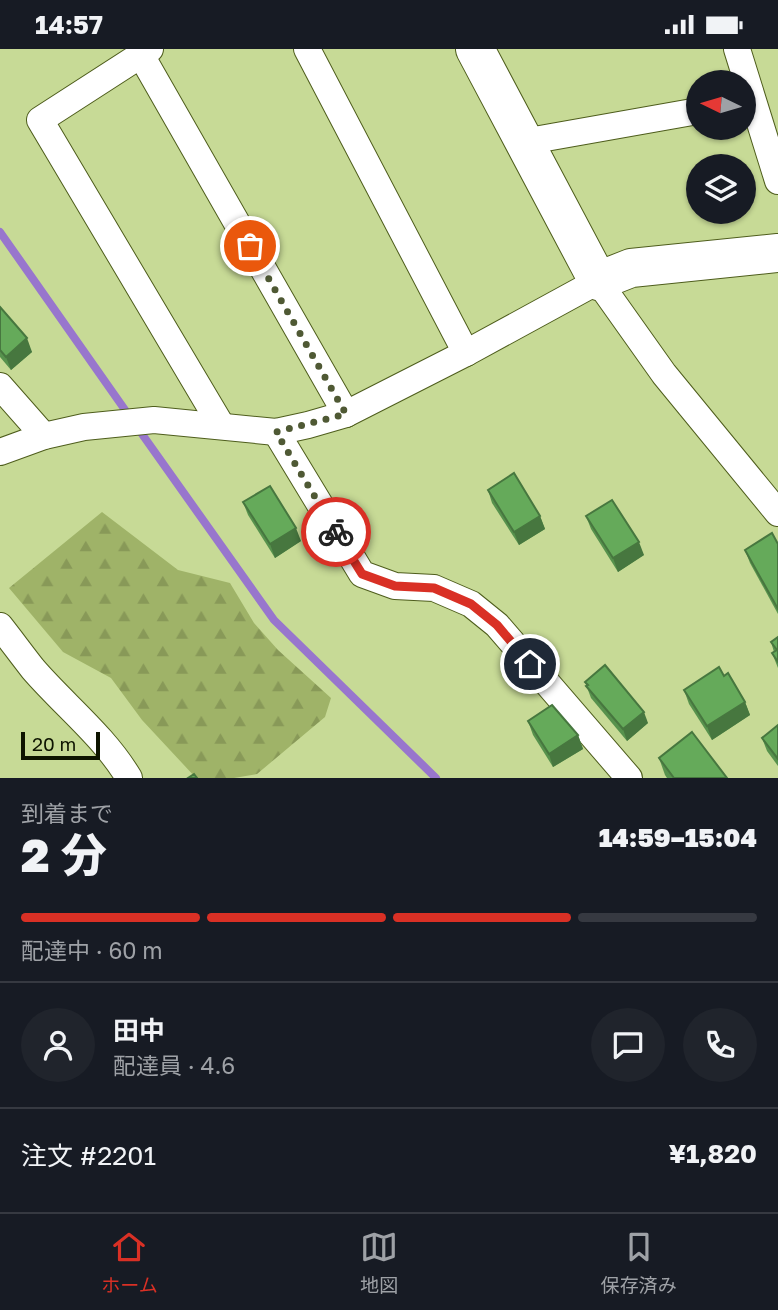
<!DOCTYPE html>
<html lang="ja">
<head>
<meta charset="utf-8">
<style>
	:root { --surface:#171b24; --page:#20242c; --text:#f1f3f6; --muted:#9ea1a6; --line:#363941; --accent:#d93025 }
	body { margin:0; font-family:"Golos Text","Noto Sans JP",sans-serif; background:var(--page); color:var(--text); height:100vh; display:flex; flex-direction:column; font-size:26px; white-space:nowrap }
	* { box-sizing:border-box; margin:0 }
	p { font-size:23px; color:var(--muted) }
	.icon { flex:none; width:38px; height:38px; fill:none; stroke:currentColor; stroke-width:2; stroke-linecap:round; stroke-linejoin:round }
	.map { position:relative; height:729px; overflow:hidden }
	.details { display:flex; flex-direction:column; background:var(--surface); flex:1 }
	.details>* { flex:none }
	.needle { width:46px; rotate:275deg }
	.buttons { position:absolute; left:686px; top:21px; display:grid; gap:14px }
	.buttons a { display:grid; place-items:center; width:70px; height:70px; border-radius:50%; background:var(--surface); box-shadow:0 2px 5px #0004; font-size:35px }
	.scale { position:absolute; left:21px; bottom:18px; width:79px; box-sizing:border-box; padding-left:7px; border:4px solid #0e1400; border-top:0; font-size:19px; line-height:24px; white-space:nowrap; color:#0e1400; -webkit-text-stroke:5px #c7da96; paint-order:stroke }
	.pin { position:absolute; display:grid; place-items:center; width:60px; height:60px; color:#fff; margin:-30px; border:4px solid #fff; border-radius:50%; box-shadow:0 2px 7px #0007 }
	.courier { position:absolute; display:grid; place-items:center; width:70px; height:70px; margin:-35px; border:5px solid #d93025; border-radius:50%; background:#fff; color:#222; box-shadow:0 2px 9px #0007 }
	.summary em { font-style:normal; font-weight:800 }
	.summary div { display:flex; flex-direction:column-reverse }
	.summary { display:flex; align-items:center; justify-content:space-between; height:119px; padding:0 21px }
	h1 { font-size:46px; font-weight:800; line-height:52px }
	.bar { display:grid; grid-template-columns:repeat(4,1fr); gap:10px 7px; align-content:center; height:84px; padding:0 21px }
	.bar i { height:9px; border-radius:5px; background:var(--line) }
	.bar .current { background:var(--accent) }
	.bar p { grid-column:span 4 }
	.line { display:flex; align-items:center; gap:18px; padding:0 21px; border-top:2px solid var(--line) }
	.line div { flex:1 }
	.round { display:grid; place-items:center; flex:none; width:74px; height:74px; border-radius:37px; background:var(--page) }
	.status { display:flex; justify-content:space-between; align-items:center; height:49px; padding:0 35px; background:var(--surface); direction:ltr }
	.status svg { height:19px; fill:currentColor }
	.dock { display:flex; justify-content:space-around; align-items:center; height:98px; border-top:2px solid var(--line); background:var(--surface); font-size:19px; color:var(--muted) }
	.dock a { display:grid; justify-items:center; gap:4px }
	.dock .current { color:var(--accent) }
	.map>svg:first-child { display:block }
	.forest { fill:url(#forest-firs) }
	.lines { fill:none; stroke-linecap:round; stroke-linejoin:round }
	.stream { stroke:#9876cd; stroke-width:8 }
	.street-casing { stroke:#4e5d1c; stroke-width:28 }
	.secondary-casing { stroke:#4e5d1c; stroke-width:40 }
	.street { stroke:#fff; stroke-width:26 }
	.secondary { stroke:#fff; stroke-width:38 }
	.wall { fill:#57924d }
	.shaded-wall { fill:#47773f }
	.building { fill:#65aa5a; stroke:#47773f; stroke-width:2 }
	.done { stroke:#4f5934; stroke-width:7; stroke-dasharray:0 12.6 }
	.route { stroke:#d93025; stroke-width:9 }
</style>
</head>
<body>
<div class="status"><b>14:57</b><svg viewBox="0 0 49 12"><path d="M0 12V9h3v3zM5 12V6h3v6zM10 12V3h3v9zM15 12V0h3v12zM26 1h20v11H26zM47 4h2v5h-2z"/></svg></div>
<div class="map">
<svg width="778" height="729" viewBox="0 0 778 729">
	<defs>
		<pattern id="forest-firs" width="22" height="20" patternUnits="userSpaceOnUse" patternTransform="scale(1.75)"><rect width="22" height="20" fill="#9fb368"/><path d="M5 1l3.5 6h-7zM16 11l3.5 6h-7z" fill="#889958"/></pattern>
	</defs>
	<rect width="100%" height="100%" fill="#c7da96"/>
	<polygon class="forest" points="102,463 178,521 230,534 254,574 278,601 331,649 325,668 257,725 234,729 196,729 142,671 111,629 63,603 9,539"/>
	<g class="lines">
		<g class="stream">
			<polyline points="0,183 130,368"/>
			<polyline points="137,378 274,571 436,729"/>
		</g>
		<defs>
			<g id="street">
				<polyline points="150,0 40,71 221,376"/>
				<polyline points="307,0 466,304"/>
				<polyline points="737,0 778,132"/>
				<polyline points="141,6 346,365"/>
				<polyline points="523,93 698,62"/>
				<polyline points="0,337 44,387"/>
				<polyline points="276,383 362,525 395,537 434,539 471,555 497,576 629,729"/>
				<polyline points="0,403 44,387 84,378 154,371 276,383 308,376 346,365 466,304 598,232 664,325 778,464"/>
				<path d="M0 577C11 591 22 606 33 620 65 657 104 687 129 729"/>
			</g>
			<polyline id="secondary" points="475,0 598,232 631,219 778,204"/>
		</defs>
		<use href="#street" class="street-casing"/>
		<use href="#secondary" class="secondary-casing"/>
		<use href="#street" class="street"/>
		<use href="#secondary" class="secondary"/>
	</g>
	<g class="wall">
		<polygon points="0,258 32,303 11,321 0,308"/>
		<polygon points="488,441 540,467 545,480 519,496 492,454"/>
		<polygon points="243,453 301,492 275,509 248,466"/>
		<polygon points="586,467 644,506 618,523 591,480"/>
		<polygon points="778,495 778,565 750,514 745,501"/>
		<polygon points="778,588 778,619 772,604 774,603 771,593"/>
		<polygon points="724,627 745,653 750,666 712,691 689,655 684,641"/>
		<polygon points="585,633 648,674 627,692 591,649"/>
		<polygon points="528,672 578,686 583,700 553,718 533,686"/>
		<polygon points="778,676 778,717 767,702 762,689"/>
		<polygon points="659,709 727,729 667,729 665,726"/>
	</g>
	<g class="shaded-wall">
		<polygon points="27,289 32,303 11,321 6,308"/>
		<polygon points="540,467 545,480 519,496 514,483"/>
		<polygon points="296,479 301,492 275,509 270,495"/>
		<polygon points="639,493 644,506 618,523 613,509"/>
		<polygon points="745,653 750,666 712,691 707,677"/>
		<polygon points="644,663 648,674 627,692 623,680"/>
		<polygon points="578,686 583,700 553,718 549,705"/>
	</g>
	<g class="building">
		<polygon points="0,258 27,289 6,308 0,301"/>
		<polygon points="514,424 540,467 514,483 488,441"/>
		<polygon points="270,437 296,479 270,495 243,453"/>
		<polygon points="612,451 639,493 613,509 586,467"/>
		<polygon points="772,484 778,495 778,560 745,501"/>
		<polygon points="778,588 778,613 772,604 777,601 771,593"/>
		<polygon points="605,616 644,663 623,680 586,637 588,636 585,633"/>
		<polygon points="719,618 724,627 728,624 745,653 707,677 684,641"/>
		<polygon points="552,656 578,686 549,705 528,672"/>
		<polygon points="778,676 778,710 762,689"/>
		<polygon points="692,683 727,729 674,729 659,709"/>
		<polygon points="194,725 197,729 188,729"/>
	</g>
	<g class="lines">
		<polyline class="done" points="250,197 346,365 276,383 336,483"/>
		<polyline class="route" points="336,483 362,525 395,537 434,539 471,555 497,576 530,615"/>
	</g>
</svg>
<div class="buttons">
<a><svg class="needle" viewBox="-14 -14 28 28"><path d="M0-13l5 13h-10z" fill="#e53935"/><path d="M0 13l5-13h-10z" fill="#9ea1a6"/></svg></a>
<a><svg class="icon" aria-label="layers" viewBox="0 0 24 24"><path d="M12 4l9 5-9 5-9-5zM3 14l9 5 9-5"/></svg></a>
</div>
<div class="scale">20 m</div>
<div class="pin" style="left:250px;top:197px;background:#ea580c"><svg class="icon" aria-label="bag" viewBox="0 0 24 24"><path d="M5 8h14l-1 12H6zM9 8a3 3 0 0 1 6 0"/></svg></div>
<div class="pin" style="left:530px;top:615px;background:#1f2937"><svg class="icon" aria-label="home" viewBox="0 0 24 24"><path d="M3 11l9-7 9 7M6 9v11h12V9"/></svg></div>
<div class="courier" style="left:336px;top:483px"><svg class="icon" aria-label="bike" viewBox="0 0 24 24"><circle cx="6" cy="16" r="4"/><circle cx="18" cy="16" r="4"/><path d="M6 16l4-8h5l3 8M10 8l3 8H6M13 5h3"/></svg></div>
</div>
<section class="details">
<div class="summary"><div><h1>2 分</h1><p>到着まで</p></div><em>14:59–15:04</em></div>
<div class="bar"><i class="current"></i><i class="current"></i><i class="current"></i><i></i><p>配達中 · 60 m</p></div>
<div class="line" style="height:126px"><a class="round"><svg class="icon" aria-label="person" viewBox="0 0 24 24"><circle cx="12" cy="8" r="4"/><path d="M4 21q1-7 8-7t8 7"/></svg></a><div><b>田中</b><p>配達員 · 4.6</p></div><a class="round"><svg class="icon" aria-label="chat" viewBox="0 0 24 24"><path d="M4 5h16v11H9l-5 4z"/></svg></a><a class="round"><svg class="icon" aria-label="phone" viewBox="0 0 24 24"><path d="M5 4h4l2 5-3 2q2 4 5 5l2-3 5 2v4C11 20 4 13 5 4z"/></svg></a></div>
<div class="line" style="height:91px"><div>注文 #2201</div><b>¥1,820</b></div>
</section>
<nav class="dock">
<a class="current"><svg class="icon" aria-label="home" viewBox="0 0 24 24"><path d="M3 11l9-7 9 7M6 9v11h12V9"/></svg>ホーム</a>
<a><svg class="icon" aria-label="map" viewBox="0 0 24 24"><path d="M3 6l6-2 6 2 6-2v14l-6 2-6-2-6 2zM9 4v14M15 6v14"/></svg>地図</a>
<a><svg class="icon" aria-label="saved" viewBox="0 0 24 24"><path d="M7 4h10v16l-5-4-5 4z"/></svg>保存済み</a>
</nav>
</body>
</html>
